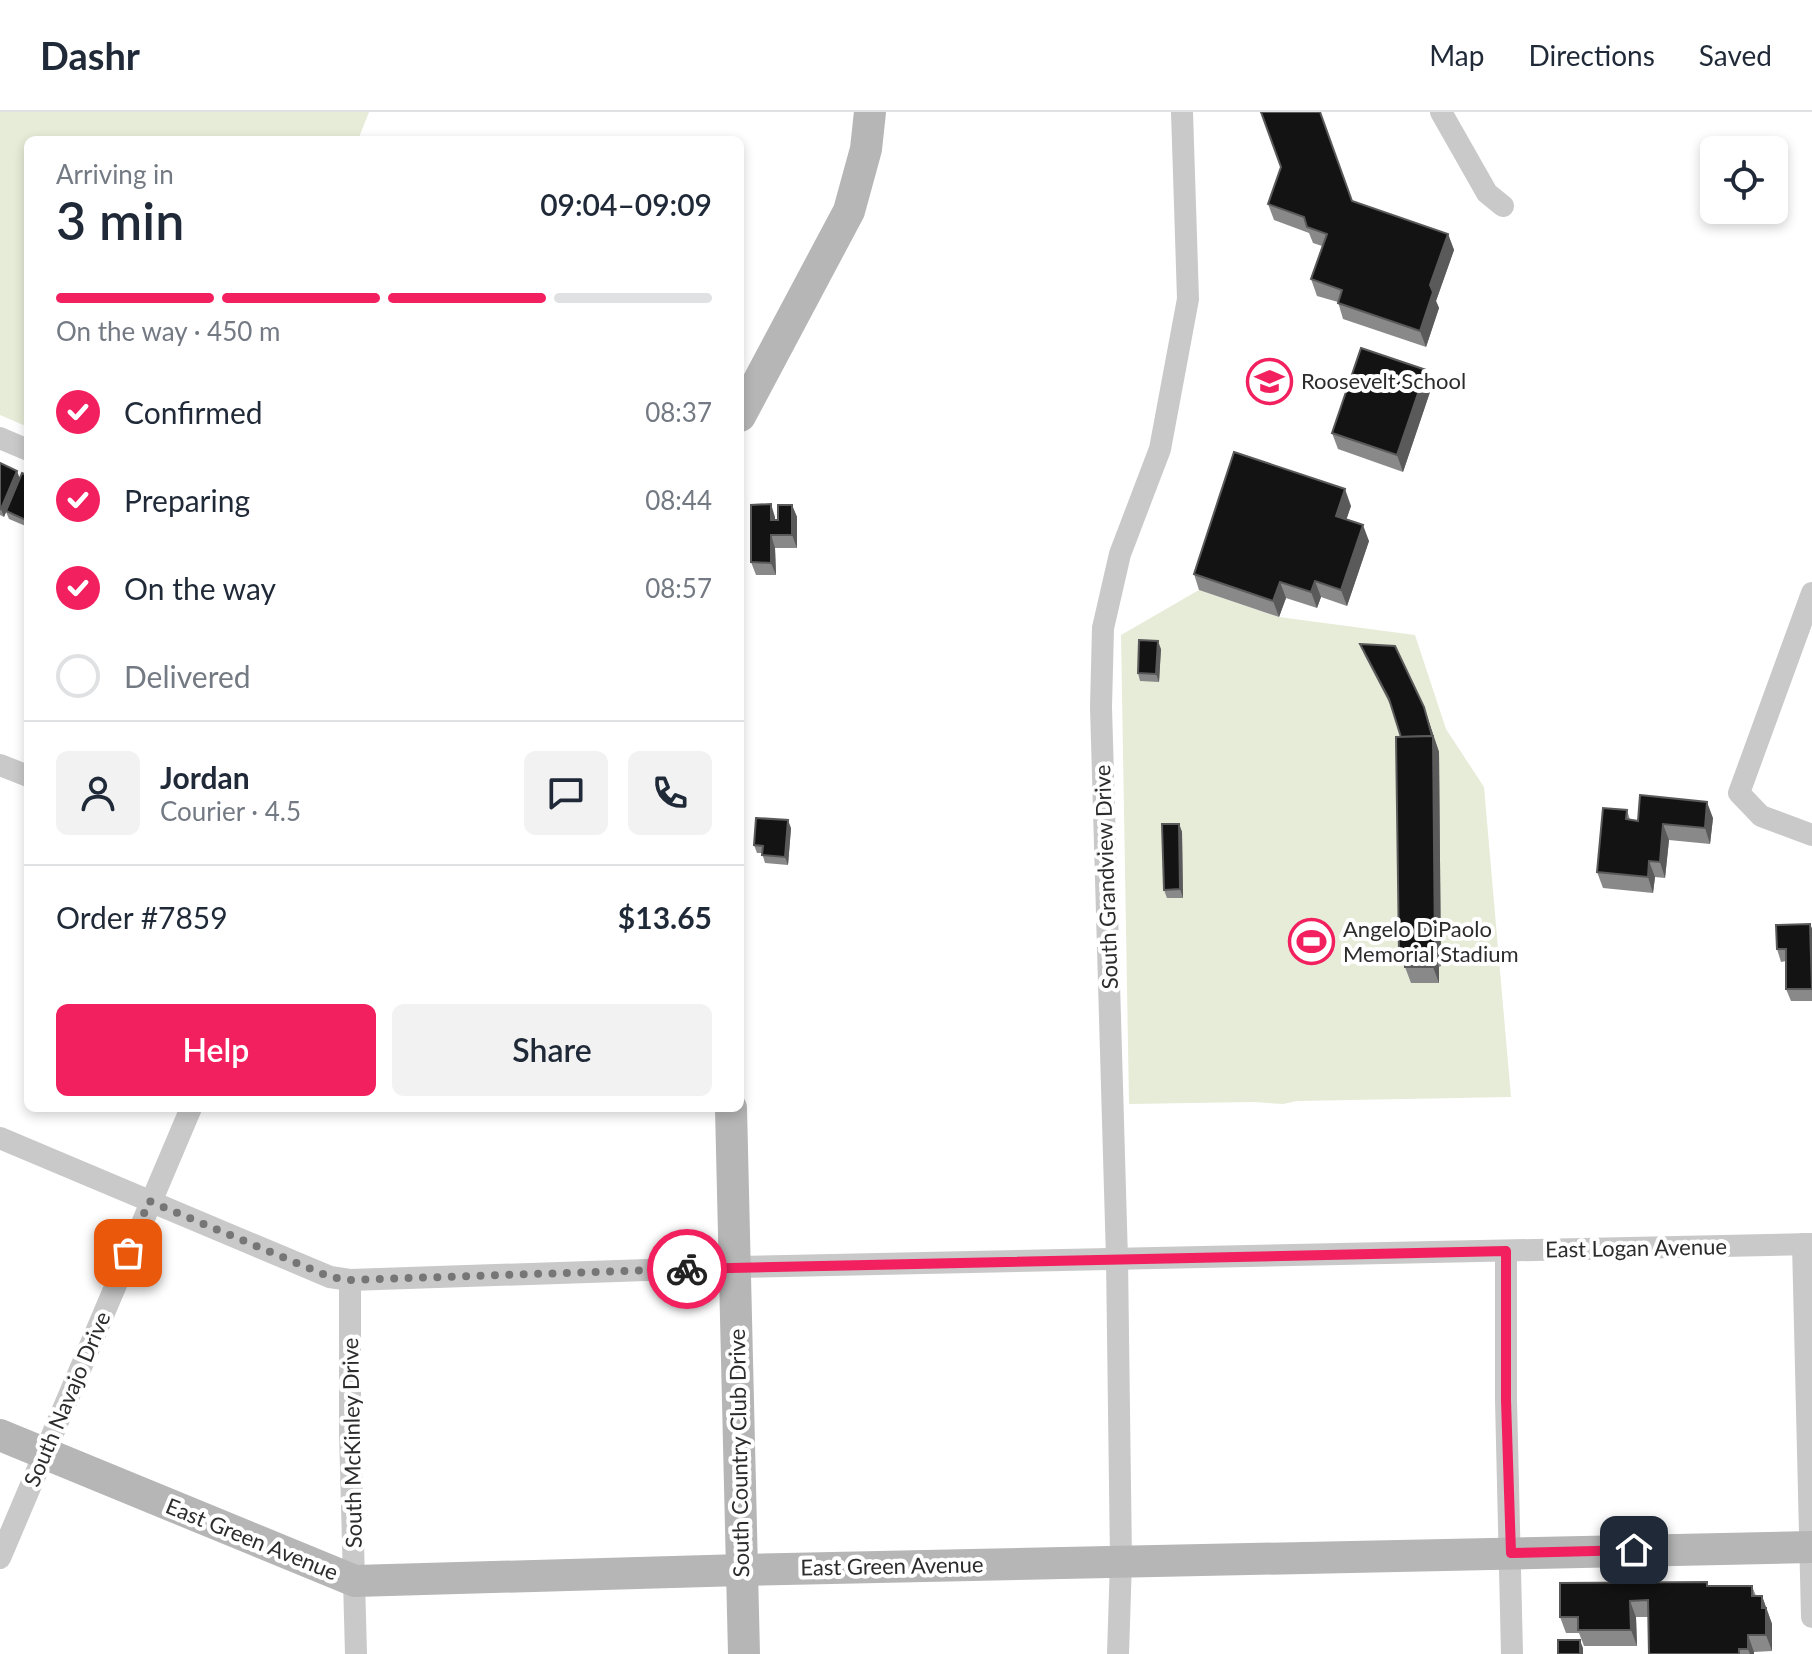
<!DOCTYPE html>
<html lang="en">
<head>
<meta charset="utf-8">
<style>
	:root { --surface:#fff; --page:#f2f2f3; --text:#1f2937; --muted:#747a83; --line:#e0e1e3; --accent:#f2205f }
	body { margin:0; font-family:Lato,sans-serif; background:var(--page); color:var(--text); height:100vh; display:flex; flex-direction:column; font-size:30px; white-space:nowrap }
	* { box-sizing:border-box; margin:0 }
	p { font-size:26px; color:var(--muted) }
	.icon { flex:none; width:44px; height:44px; fill:none; stroke:currentColor; stroke-width:2; stroke-linecap:round; stroke-linejoin:round }
	.map { position:relative; flex:1; overflow:hidden }
	.sheet { position:absolute; left:24px; top:24px; width:720px; height:976px; display:flex; flex-direction:column; background:var(--surface); border-radius:12px; box-shadow:0 4px 12px #0003 }
	.sheet>* { flex:none }
	.controls { position:absolute; left:1700px; top:24px; display:grid; gap:16px }
	.controls a { display:grid; place-items:center; width:88px; height:88px; border-radius:12px; background:var(--surface); box-shadow:0 4px 12px #0003; font-size:40px }
	.pin { position:absolute; display:grid; place-items:center; width:68px; height:68px; color:#fff; margin:-34px; border-radius:16px; box-shadow:0 4px 12px #0006 }
	.courier { position:absolute; display:grid; place-items:center; width:80px; height:80px; margin:-40px; border:6px solid #f2205f; border-radius:50%; background:#fff; color:#222; box-shadow:0 2px 10px #0007 }
	.overview em { font-style:normal; font-weight:600 }
	.overview div { display:flex; flex-direction:column-reverse }
	.overview { display:flex; align-items:center; justify-content:space-between; height:136px; padding:0 32px }
	h1 { font-size:52px; font-weight:600; line-height:60px }
	.bar { display:grid; grid-template-columns:repeat(4,1fr); gap:12px 8px; align-content:center; height:96px; padding:0 32px }
	.bar i { height:10px; border-radius:6px; background:var(--line) }
	.bar .selected { background:var(--accent) }
	.bar p { grid-column:span 4 }
	.line { display:flex; align-items:center; gap:20px; padding:0 32px; border-top:2px solid var(--line) }
	.line div { flex:1 }
	.round { display:grid; place-items:center; flex:none; width:84px; height:84px; border-radius:12px; background:var(--page) }
	ol { padding:0 32px; list-style:none }
	li { display:flex; align-items:center; gap:24px; height:88px }
	li p { margin-inline-start:auto }
	li .icon { padding:8px; border-radius:50%; background:var(--accent); color:#fff; stroke-width:4 }
	li:last-child { color:var(--muted) }
	li i { width:44px; height:44px; border:4px solid var(--line); border-radius:50% }
	.button { display:flex; gap:16px; margin-top:auto; padding:16px 32px }
	.button a { flex:1; height:92px; border-radius:12px; background:var(--accent); color:#fff; font-size:32px; font-weight:600; line-height:92px; text-align:center }
	.button a+a { background:var(--page); color:var(--text) }
	header { display:flex; align-items:center; gap:48px; box-sizing:border-box; height:112px; padding:0 40px; background:var(--surface); border-bottom:2px solid var(--line) }
	header strong { font-size:38px }
	nav { display:flex; gap:44px; margin-inline-start:auto; font-size:28px }
	.map>svg:first-child { display:block }
	.green { fill:#e7ecd8 }
	.lines { fill:none; stroke-linecap:round; stroke-linejoin:round }
	.street { stroke:#c9c9c9; stroke-width:22 }
	.secondary { stroke:#b6b6b6; stroke-width:32 }
	.wall { fill:#898989 }
	.shaded-wall { fill:#5a5a5a }
	.building { fill:#131313; stroke:#5a5a5a; stroke-width:2 }
	.done { stroke:#767676; stroke-width:8; stroke-dasharray:0 14.4 }
	.route { stroke:#f2205f; stroke-width:10 }
	.labels { text-anchor:middle; stroke-width:8; stroke-linejoin:round; paint-order:stroke }
	.poi-label { font-size:22px; fill:#2c2c2c; stroke:#fff; text-anchor:start }
	.street-label { font-size:22px; fill:#2c2c2c; stroke:#fff }
</style>
</head>
<body>
<header>
<strong>Dashr</strong>
<nav><a>Map</a><a>Directions</a><a>Saved</a></nav>
</header>
<div class="map">
<svg width="1812" height="1542" viewBox="0 0 1812 1542">
	<rect width="100%" height="100%" fill="#fff"/>
	<g class="green">
		<polygon points="0,0 369,0 358,28 28,28 28,315 0,303"/>
		<polygon points="1199,478 1279,505 1415,523 1446,617 1484,675 1511,985 1297,989 1283,992 1253,990 1129,992 1121,523"/>
	</g>
	<g class="lines">
		<g class="street">
			<polyline points="1441,0 1487,81 1503,94"/>
			<polyline points="0,326 28,338"/>
			<polyline points="1812,481 1739,681 1761,704 1812,723"/>
			<polyline points="0,653 28,664"/>
			<polyline points="0,1026 330,1165 350,1168 735,1155 1812,1132"/>
			<polyline points="1803,1132 1812,1505"/>
			<polyline points="1506,1139 1506,1288 1512,1542"/>
			<polyline points="350,1168 350,1320 356,1542"/>
			<polyline points="0,1446 191,996"/>
			<polyline points="1118,1542 1121,1449 1117,1147 1101,595 1103,516 1120,442 1160,337 1188,187 1182,0"/>
		</g>
		<g class="secondary">
			<polyline points="740,304 849,99 866,37 870,0"/>
			<polyline points="731,996 744,1542"/>
			<polyline points="0,1323 355,1469 742,1458 1812,1435"/>
		</g>
	</g>
	<g class="wall">
		<polygon points="1352,89 1448,122 1454,138 1436,189 1439,196 1426,235 1343,207 1338,190 1317,184 1311,167 1322,134 1313,131 1309,121 1274,108 1268,92"/>
		<polygon points="1432,274 1403,360 1338,337 1332,321"/>
		<polygon points="0,351 20,366 28,364 28,415 9,407 6,400 4,405 0,403"/>
		<polygon points="792,393 797,405 797,436 775,436 776,463 756,463 751,450 775,405 775,408 778,408"/>
		<polygon points="1351,394 1346,408 1369,429 1347,494 1321,485 1317,496 1286,486 1279,505 1199,478 1194,462"/>
		<polygon points="1360,532 1424,595 1439,640 1441,854 1439,855 1439,871 1411,871 1399,839 1401,625 1392,596 1365,544"/>
		<polygon points="1161,537 1159,570 1140,569 1138,561"/>
		<polygon points="1627,698 1630,708 1638,709 1713,706 1710,732 1669,728 1665,766 1655,765 1653,781 1603,776 1597,760"/>
		<polygon points="1179,712 1182,720 1183,786 1167,786 1164,778"/>
		<polygon points="791,716 788,753 765,751 762,741 757,741 754,733"/>
		<polygon points="1810,812 1812,817 1812,889 1791,889 1786,877 1786,849 1781,850 1777,837"/>
		<polygon points="1707,1470 1708,1474 1752,1474 1756,1484 1762,1484 1772,1512 1772,1539 1754,1540 1754,1542 1649,1542 1648,1505 1636,1505 1637,1534 1584,1534 1579,1521 1566,1521 1560,1505"/>
	</g>
	<g class="shaded-wall">
		<polygon points="1448,122 1454,138 1436,189 1439,196 1426,235 1420,219 1430,173"/>
		<polygon points="1426,258 1432,274 1403,360 1397,343"/>
		<polygon points="17,359 20,367 4,405 1,397"/>
		<polygon points="1345,377 1351,394 1342,420 1336,404"/>
		<polygon points="771,392 775,405 775,420 771,408"/>
		<polygon points="792,393 797,405 797,436 792,423"/>
		<polygon points="1363,413 1369,429 1347,494 1341,478"/>
		<polygon points="771,423 775,436 776,463 771,451"/>
		<polygon points="1315,469 1321,485 1317,496 1311,480"/>
		<polygon points="1280,470 1286,486 1279,505 1273,489"/>
		<polygon points="1158,529 1161,537 1159,570 1156,562"/>
		<polygon points="1424,595 1439,640 1441,854 1435,838"/>
		<polygon points="1707,690 1713,706 1710,732 1705,716"/>
		<polygon points="788,708 791,716 788,753 785,745"/>
		<polygon points="1179,712 1182,720 1183,786 1180,777"/>
		<polygon points="1663,712 1669,728 1665,766 1660,750"/>
		<polygon points="1649,749 1655,765 1653,781 1648,765"/>
		<polygon points="1810,812 1812,817 1812,878 1812,877"/>
		<polygon points="1433,838 1439,855 1439,871 1433,855"/>
		<polygon points="1762,1484 1772,1512 1772,1539 1766,1523 1762,1496"/>
		<polygon points="1630,1489 1636,1505 1637,1534 1631,1518"/>
		<polygon points="1748,1523 1754,1540 1754,1542 1750,1542 1748,1537"/>
		<polygon points="1580,1528 1583,1536 1583,1542 1580,1542"/>
	</g>
	<g class="building">
		<polygon points="1261,0 1320,0 1352,89 1448,122 1430,173 1433,180 1420,219 1338,191 1342,178 1311,167 1327,122 1307,115 1304,105 1268,92 1281,55"/>
		<polygon points="1361,236 1426,258 1397,343 1332,321"/>
		<polygon points="1234,340 1345,377 1336,404 1363,413 1341,478 1315,469 1311,480 1280,470 1273,489 1194,462"/>
		<polygon points="0,351 17,359 1,397 0,396"/>
		<polygon points="22,361 28,364 28,409 6,399"/>
		<polygon points="771,392 771,408 778,408 778,393 792,393 792,423 771,423 771,451 751,450 751,393"/>
		<polygon points="1139,528 1158,529 1156,562 1138,561"/>
		<polygon points="1360,532 1395,534 1424,595 1432,624 1401,625 1389,587"/>
		<polygon points="1433,624 1435,838 1433,838 1433,855 1405,855 1405,839 1399,839 1396,625"/>
		<polygon points="1640,683 1707,690 1705,716 1663,712 1660,750 1649,749 1648,765 1597,760 1603,696 1627,698 1626,707 1638,709"/>
		<polygon points="756,706 788,708 785,745 762,743 763,734 754,733"/>
		<polygon points="1162,712 1179,712 1180,777 1164,778"/>
		<polygon points="1810,812 1812,877 1786,877 1786,837 1777,837 1776,813"/>
		<polygon points="1707,1470 1707,1474 1752,1474 1752,1484 1762,1484 1762,1496 1766,1496 1766,1523 1748,1523 1748,1537 1739,1537 1739,1542 1649,1542 1648,1488 1630,1489 1631,1518 1578,1518 1578,1505 1560,1505 1560,1471"/>
		<rect x="1558" y="1528" width="22" height="14"/>
	</g>
	<g class="lines">
		<polyline class="done" points="128,1141 149,1089 330,1165 350,1168 687,1157"/>
		<polyline class="route" points="687,1157 1506,1139 1506,1288 1511,1441 1634,1438"/>
	</g>
	<defs>
		<symbol id="school-ring" viewBox="-11 -11 22 22"><circle r="9.5" fill="#fff" stroke="#f2205f" stroke-width="1.5"/><path d="M0-5L7-2L0 1L-7-2ZM-4 1L0 2.5L4 1V4Q0 6-4 4Z" fill="#f2205f"/></symbol>
		<symbol id="stadium-ring" viewBox="-11 -11 22 22"><circle r="9.5" fill="#fff" stroke="#f2205f" stroke-width="1.5"/><path d="M0-5a6.5 5 0 1 0 0 10a6.5 5 0 1 0 0-10ZM-3.5-1.8h7v3.6h-7Z" fill="#f2205f"/></symbol>
	</defs>
	<g fill-rule="evenodd">
		<use href="#school-ring" x="1244" y="244" width="51" height="51"/>
		<use href="#stadium-ring" x="1286" y="804" width="51" height="51"/>
	</g>
	<g class="labels">
		<g class="poi-label">
			<text x="1301" y="277">Roosevelt School</text>
			<text x="1343" y="825">Angelo DiPaolo<tspan x="1343" dy="25">Memorial Stadium</tspan></text>
		</g>
		<g class="street-label">
			<text transform="translate(1106 765) rotate(-92)" y="8">South Grandview Drive</text>
			<text transform="translate(1636 1136) rotate(-1)" y="8">East Logan Avenue</text>
			<text transform="translate(67 1287) rotate(-67)" y="8">South Navajo Drive</text>
			<text transform="translate(352 1331) rotate(-91)" y="8">South McKinley Drive</text>
			<text transform="translate(739 1341) rotate(-91)" y="8">South Country Club Drive</text>
			<text transform="translate(252 1427) rotate(22)" y="8">East Green Avenue</text>
			<text transform="translate(892 1454) rotate(-1)" y="8">East Green Avenue</text>
		</g>
	</g>
</svg>
<div class="controls">
<a><svg class="icon" aria-label="locate" viewBox="0 0 24 24"><circle cx="12" cy="12" r="6"/><path d="M12 2v4M12 18v4M2 12h4M18 12h4"/></svg></a>
</div>
<div class="pin" style="left:128px;top:1141px;background:#ea580c"><svg class="icon" aria-label="bag" viewBox="0 0 24 24"><path d="M5 8h14l-1 12H6zM9 8a3 3 0 0 1 6 0"/></svg></div>
<div class="pin" style="left:1634px;top:1438px;background:#1f2937"><svg class="icon" aria-label="home" viewBox="0 0 24 24"><path d="M3 11l9-7 9 7M6 9v11h12V9"/></svg></div>
<div class="courier" style="left:687px;top:1157px"><svg class="icon" aria-label="bike" viewBox="0 0 24 24"><circle cx="6" cy="16" r="4"/><circle cx="18" cy="16" r="4"/><path d="M6 16l4-8h5l3 8M10 8l3 8H6M13 5h3"/></svg></div>
<section class="sheet">
<div class="overview"><div><h1>3 min</h1><p>Arriving in</p></div><em>09:04–09:09</em></div>
<div class="bar"><i class="selected"></i><i class="selected"></i><i class="selected"></i><i></i><p>On the way · 450 m</p></div>
<ol>
<li><svg class="icon" aria-label="check" viewBox="0 0 24 24"><path d="M5 12l5 5 9-10"/></svg>Confirmed<p>08:37</p></li>
<li><svg class="icon" aria-label="check" viewBox="0 0 24 24"><path d="M5 12l5 5 9-10"/></svg>Preparing<p>08:44</p></li>
<li><svg class="icon" aria-label="check" viewBox="0 0 24 24"><path d="M5 12l5 5 9-10"/></svg>On the way<p>08:57</p></li>
<li><i></i>Delivered</li>
</ol>
<div class="line" style="height:144px"><a class="round"><svg class="icon" aria-label="person" viewBox="0 0 24 24"><circle cx="12" cy="8" r="4"/><path d="M4 21q1-7 8-7t8 7"/></svg></a><div><b>Jordan</b><p>Courier · 4.5</p></div><a class="round"><svg class="icon" aria-label="chat" viewBox="0 0 24 24"><path d="M4 5h16v11H9l-5 4z"/></svg></a><a class="round"><svg class="icon" aria-label="phone" viewBox="0 0 24 24"><path d="M5 4h4l2 5-3 2q2 4 5 5l2-3 5 2v4C11 20 4 13 5 4z"/></svg></a></div>
<div class="line" style="height:104px"><div>Order #7859</div><b>$13.65</b></div>
<div class="button"><a>Help</a><a>Share</a></div>
</section>
</div>
</body>
</html>
